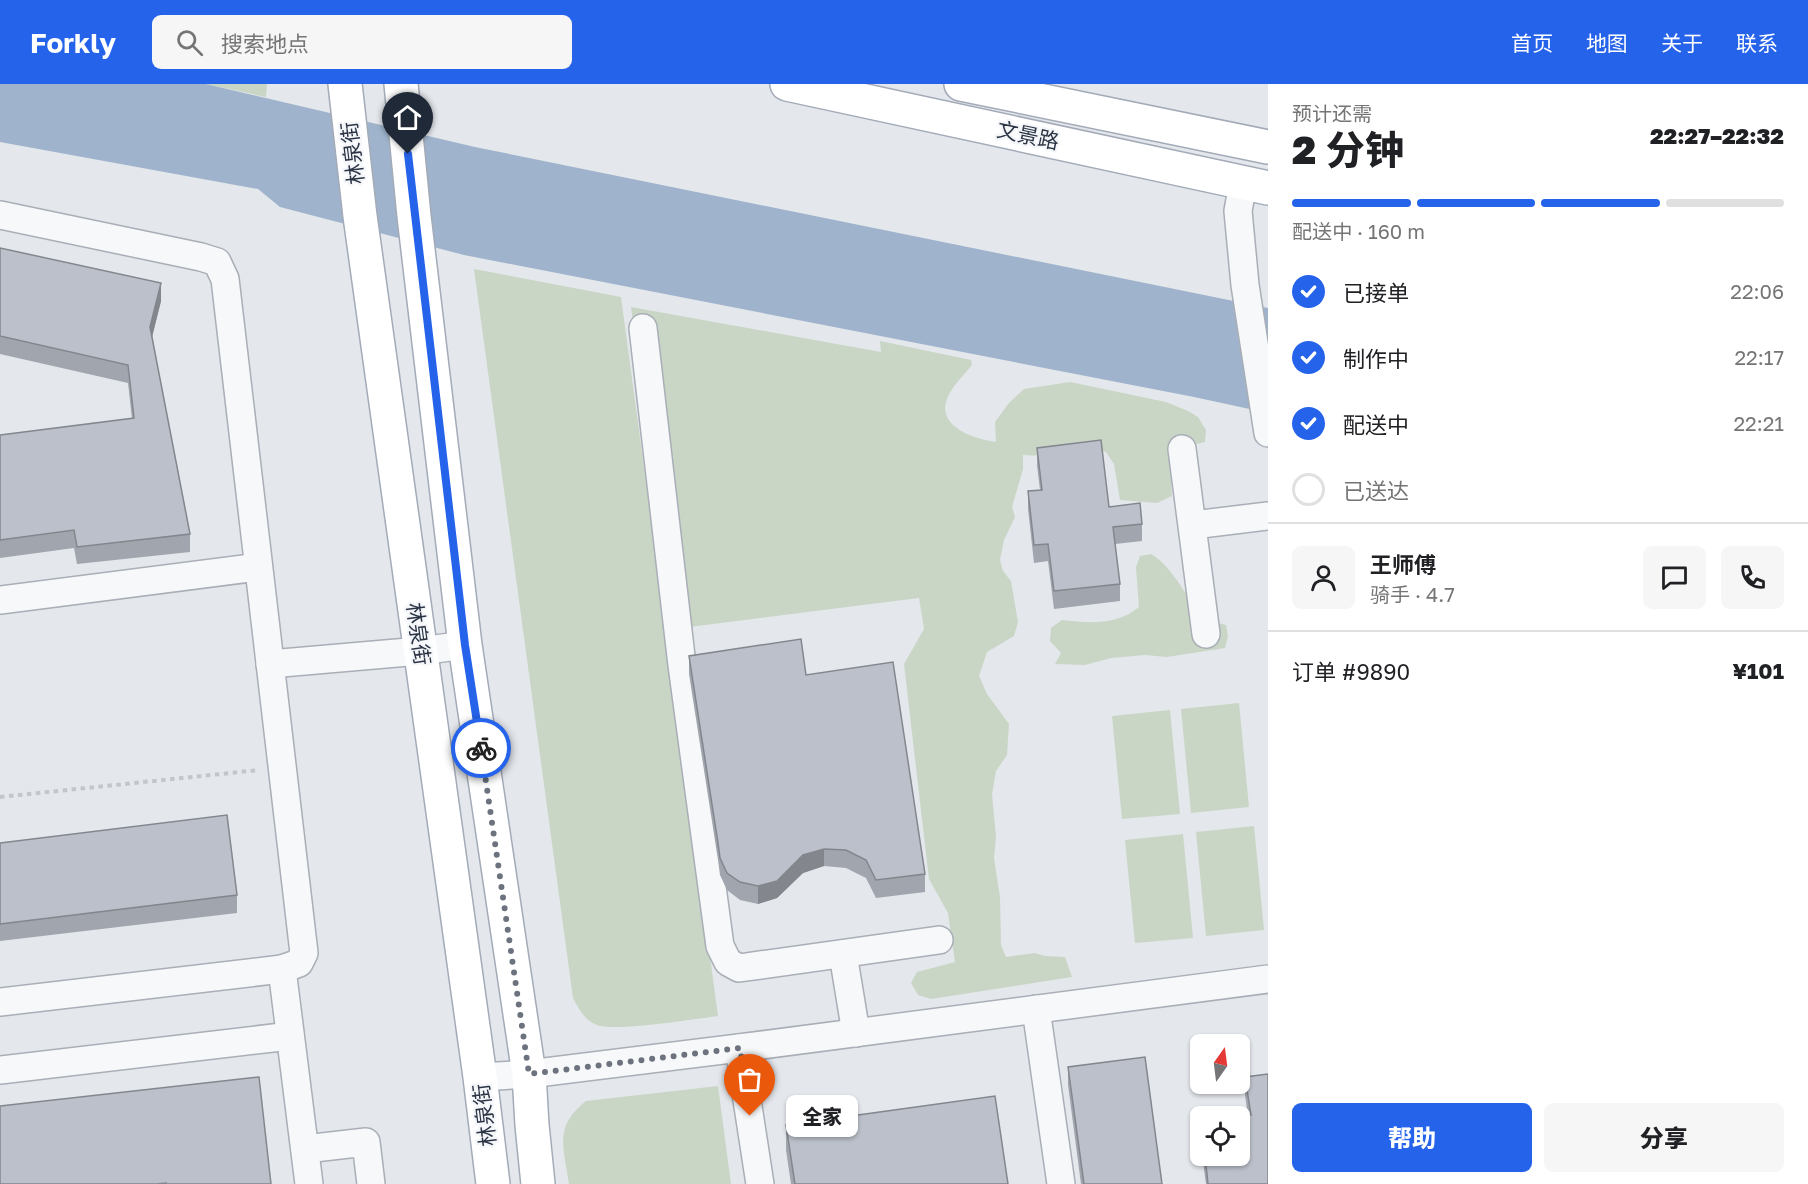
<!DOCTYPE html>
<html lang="zh">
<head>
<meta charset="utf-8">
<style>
	:root { --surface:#fff; --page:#f6f6f6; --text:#202124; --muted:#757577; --line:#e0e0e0; --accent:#2563eb }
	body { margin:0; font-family:"Golos Text","Noto Sans SC",sans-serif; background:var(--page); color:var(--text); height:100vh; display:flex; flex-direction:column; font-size:22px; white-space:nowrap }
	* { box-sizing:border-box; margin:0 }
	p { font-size:20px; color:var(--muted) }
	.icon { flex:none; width:33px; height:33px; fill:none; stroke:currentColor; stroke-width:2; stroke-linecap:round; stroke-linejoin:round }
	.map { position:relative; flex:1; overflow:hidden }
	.drawer { display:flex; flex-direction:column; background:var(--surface); width:540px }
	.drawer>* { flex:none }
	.needle { width:39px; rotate:14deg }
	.tools { position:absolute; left:1190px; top:950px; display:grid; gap:12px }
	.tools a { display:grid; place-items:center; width:60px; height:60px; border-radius:9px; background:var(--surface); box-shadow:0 2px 4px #0004; font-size:30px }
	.pin { position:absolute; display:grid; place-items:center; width:51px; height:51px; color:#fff; margin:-62px -26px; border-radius:50% 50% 50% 0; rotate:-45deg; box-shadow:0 0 6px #0007 }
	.pin .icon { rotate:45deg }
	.courier { position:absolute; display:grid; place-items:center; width:60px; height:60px; margin:-30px; border:4px solid #2563eb; border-radius:50%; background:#fff; color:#222; box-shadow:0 2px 8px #0007 }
	.bubble { position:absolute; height:42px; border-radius:9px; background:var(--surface); box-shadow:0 2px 4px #0004; font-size:20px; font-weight:800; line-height:42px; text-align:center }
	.overview em { font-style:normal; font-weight:800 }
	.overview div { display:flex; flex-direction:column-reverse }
	.overview { display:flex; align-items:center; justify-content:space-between; height:102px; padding:0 24px }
	h1 { font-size:39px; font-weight:800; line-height:45px }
	.bar { display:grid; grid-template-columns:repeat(4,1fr); gap:9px 6px; align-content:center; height:72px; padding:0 24px }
	.bar i { height:8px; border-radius:4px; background:var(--line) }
	.bar .active { background:var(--accent) }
	.bar p { grid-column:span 4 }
	.line { display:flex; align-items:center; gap:15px; padding:0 24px; border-top:2px solid var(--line) }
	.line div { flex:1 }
	.round { display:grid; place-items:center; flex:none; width:63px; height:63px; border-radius:9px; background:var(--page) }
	ol { padding:0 24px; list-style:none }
	li { display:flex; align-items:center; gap:18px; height:66px }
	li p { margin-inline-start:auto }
	li .icon { padding:6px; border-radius:50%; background:var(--accent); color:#fff; stroke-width:4 }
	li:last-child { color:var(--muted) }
	li i { width:33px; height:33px; border:3px solid var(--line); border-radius:50% }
	.primary-button { display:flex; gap:12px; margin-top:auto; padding:12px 24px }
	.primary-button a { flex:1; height:69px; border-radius:9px; background:var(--accent); color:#fff; font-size:24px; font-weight:800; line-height:69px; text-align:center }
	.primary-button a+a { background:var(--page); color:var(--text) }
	header { display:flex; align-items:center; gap:36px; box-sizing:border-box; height:84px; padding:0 30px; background:var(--accent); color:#fff }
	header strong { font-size:28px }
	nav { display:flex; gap:33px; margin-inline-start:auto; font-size:21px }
	.search { width:420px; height:54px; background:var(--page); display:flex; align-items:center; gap:15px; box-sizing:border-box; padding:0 21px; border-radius:9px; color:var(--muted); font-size:22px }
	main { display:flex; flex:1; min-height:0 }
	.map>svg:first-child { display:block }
	.green { fill:#c9d6c5 }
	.water { fill:#9fb4cc }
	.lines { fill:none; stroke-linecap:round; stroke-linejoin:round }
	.minor-casing { stroke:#a9aeb7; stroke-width:30 }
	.major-casing { stroke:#a3abb8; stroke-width:36 }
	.path { stroke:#c2c5cb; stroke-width:4; stroke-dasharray:4.5 4.5; stroke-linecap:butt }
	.minor { stroke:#f7f8fa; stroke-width:27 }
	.major { stroke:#fff; stroke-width:33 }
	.wall { fill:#a1a5ae }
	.shaded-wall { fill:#83868d }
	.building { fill:#bbc0ca; stroke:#83868d; stroke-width:1.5 }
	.done { stroke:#6c737f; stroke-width:6; stroke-dasharray:0 10.8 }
	.route { stroke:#2563eb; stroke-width:8 }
	.labels { text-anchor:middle; stroke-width:4.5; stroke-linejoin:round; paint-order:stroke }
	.street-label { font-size:21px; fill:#2b3445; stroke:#f4f6f9 }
</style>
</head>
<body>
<header>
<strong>Forkly</strong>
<div class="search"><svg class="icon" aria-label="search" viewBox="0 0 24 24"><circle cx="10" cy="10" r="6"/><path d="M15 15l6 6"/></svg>搜索地点</div>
<nav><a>首页</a><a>地图</a><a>关于</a><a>联系</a></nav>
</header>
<main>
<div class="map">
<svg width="1268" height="1100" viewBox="0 0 1268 1100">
	<rect width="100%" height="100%" fill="#e4e7ec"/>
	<g class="green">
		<polygon points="206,0 267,0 266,13"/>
		<path d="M474 185 621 213 718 932C694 935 615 948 597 941 584 936 579 925 573 914Z"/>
		<path d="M631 223 881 268 880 257 971 276 972 281C965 290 956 298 951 307 930 340 970 354 996 358L995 338 1009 319 1024 305 1070 298 1166 318 1188 327 1198 333 1206 346 1205 358 1188 362 1177 359 1169 366 1172 412 1157 419 1120 416 1114 380 1106 368C1076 360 1052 374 1023 371V385L1012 423 1015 433 1004 456 1000 476 1003 487 1011 497 1018 538 1014 552 987 568 979 592 987 610 1009 640 1007 671 996 687 992 710 996 753 994 774 1000 813 1001 861 1006 873 1035 869 1045 872 1065 873 1072 893 931 915 918 911 911 899 917 888 955 878 948 829 929 795 904 580 924 545 919 514 674 545Z"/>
		<path d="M1151 470C1174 482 1199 533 1213 556L1218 539 1226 541 1228 552 1225 564 1167 573 1145 571 1111 574 1085 581 1055 580 1061 569 1050 557 1051 544 1062 536C1089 539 1116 542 1139 523L1136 483 1140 472Z"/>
		<polygon points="1239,619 1249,723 1191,729 1181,625"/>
		<polygon points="1170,626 1180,730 1122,735 1112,632"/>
		<polygon points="1254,742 1264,846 1206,852 1196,748"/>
		<polygon points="1183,750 1193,854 1135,859 1125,756"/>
		<path d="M718 1002 731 1100H569C564 1063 553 1043 586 1017Z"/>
	</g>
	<polygon class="water" points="0,0 206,0 475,63 1268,224 1268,329 1194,313 464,171 280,123 258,105 0,58"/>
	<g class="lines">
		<defs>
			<g id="minor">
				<polyline points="1243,99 1238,127 1245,201 1268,349"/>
				<polyline points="0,131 201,173 217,178 225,195 304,869 299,879 282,885 0,918"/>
				<polyline points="643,244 682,581 720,862 728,878 739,884 939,856"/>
				<polyline points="1182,365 1206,550"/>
				<polyline points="1193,441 1268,432"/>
				<polyline points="0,516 258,483"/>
				<polyline points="270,580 420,567 465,561"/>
				<polyline points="843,870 856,949"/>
				<polyline points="282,885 309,1100"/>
				<polyline points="1036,925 1061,1100"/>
				<polyline points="739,964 760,1100"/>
				<polyline points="0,986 290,952"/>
				<polyline points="480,993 529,990 739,964 1268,895"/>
				<polyline points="305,1065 366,1058 371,1100"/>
			</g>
			<g id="major">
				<polyline points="345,0 360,132 480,993 493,1100"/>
				<polyline points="401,0 414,132 465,561 529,990 532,1041 538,1100"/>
				<polyline points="787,0 1268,104"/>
				<polyline points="961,0 1268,63"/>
			</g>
		</defs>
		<use href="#minor" class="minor-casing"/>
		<use href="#major" class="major-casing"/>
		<polyline class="path" points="0,713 259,686"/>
		<use href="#minor" class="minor"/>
		<use href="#major" class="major"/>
	</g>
	<g class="wall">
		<polygon points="0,164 161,217 152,253 190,450 190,468 77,480 74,464 0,474 0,351 132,335 128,299 0,270"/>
		<polygon points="1037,364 1109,423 1142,440 1142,457 1115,460 1120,500 1120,517 1054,525 1048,477 1034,479 1028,425 1028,407 1040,406 1037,381"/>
		<polygon points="689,572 806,591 925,790 925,808 876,814 866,794 846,784 824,782 803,789 777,814 758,820 740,816 727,806 720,791 718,776 689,590"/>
		<polygon points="0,759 237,811 237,829 0,857"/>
		<polygon points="1068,983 1162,1100 1081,1100 1068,1001"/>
		<polygon points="1245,993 1268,1100 1206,1100 1202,1071 1239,1071 1248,1032 1245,1011"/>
		<polygon points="786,1041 1008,1100 791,1100 786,1066"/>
	</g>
	<g class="shaded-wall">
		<polygon points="161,199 161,217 150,261 150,243"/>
		<polygon points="824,765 824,782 803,789 777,814 758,820 758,802 803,771"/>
	</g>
	<g class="building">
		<polygon points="0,164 161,199 150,243 190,450 77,463 74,446 0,456 0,351 134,334 128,281 0,252"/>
		<polygon points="1101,356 1109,423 1140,419 1142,440 1113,443 1120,500 1054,507 1048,460 1034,461 1028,407 1042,406 1037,364"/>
		<polygon points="801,555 806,591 893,578 925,790 876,796 866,776 846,766 824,765 803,771 777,797 758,802 740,798 727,789 720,774 718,759 689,572"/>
		<polygon points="227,731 237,811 0,840 0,759"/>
		<polygon points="1145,973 1162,1100 1084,1100 1068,983"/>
		<polygon points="1268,990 1268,1100 1208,1100 1205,1071 1239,1071 1239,1033 1251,1031 1245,993"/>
		<polygon points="259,993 271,1100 166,1100 166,1099 157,1100 0,1100 0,1022"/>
		<polygon points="995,1012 1008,1100 795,1100 786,1041"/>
	</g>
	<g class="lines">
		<polyline class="done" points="481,664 529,990 740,964 750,1032"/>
		<polyline class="route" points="408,70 465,561 481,664"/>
	</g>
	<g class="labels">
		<g class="street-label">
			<text transform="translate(1028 52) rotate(12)" y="7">文景路</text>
			<text transform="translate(353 69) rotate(-97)" y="7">林泉街</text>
			<text transform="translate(418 550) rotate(82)" y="7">林泉街</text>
			<text transform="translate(485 1031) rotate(-97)" y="7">林泉街</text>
		</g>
	</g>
</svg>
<div class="tools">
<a><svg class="needle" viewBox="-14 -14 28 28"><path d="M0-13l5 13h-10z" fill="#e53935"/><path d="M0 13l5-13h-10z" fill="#757577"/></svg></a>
<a><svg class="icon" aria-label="locate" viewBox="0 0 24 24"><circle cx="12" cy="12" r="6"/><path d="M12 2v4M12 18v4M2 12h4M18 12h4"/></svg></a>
</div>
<div class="pin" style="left:750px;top:1032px;background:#ea580c"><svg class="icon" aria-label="bag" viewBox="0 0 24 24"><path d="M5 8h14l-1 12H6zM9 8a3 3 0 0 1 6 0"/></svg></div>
<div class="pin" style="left:408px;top:70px;background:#1f2937"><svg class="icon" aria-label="home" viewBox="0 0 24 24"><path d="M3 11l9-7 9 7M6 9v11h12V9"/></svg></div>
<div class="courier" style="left:481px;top:664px"><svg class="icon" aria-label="bike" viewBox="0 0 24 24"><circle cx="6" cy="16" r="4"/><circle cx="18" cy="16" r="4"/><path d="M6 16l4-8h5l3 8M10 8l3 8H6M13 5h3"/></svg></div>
<div class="bubble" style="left:786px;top:1011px;width:72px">全家</div>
</div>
<section class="drawer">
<div class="overview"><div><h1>2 分钟</h1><p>预计还需</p></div><em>22:27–22:32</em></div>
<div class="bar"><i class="active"></i><i class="active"></i><i class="active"></i><i></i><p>配送中 · 160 m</p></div>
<ol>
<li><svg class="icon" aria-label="check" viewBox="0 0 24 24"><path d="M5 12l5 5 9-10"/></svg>已接单<p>22:06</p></li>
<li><svg class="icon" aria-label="check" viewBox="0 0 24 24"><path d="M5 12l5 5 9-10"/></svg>制作中<p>22:17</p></li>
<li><svg class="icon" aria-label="check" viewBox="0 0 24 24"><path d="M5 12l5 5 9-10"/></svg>配送中<p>22:21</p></li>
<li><i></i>已送达</li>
</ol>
<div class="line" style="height:108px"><a class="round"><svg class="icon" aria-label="person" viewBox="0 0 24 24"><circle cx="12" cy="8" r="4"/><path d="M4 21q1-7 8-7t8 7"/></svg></a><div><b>王师傅</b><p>骑手 · 4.7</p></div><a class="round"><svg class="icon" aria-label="chat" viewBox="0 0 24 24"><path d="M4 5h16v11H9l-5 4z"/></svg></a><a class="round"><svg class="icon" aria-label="phone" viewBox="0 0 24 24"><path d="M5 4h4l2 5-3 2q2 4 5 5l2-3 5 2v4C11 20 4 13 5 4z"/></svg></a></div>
<div class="line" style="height:78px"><div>订单 #9890</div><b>¥101</b></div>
<div class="primary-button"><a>帮助</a><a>分享</a></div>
</section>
</main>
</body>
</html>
